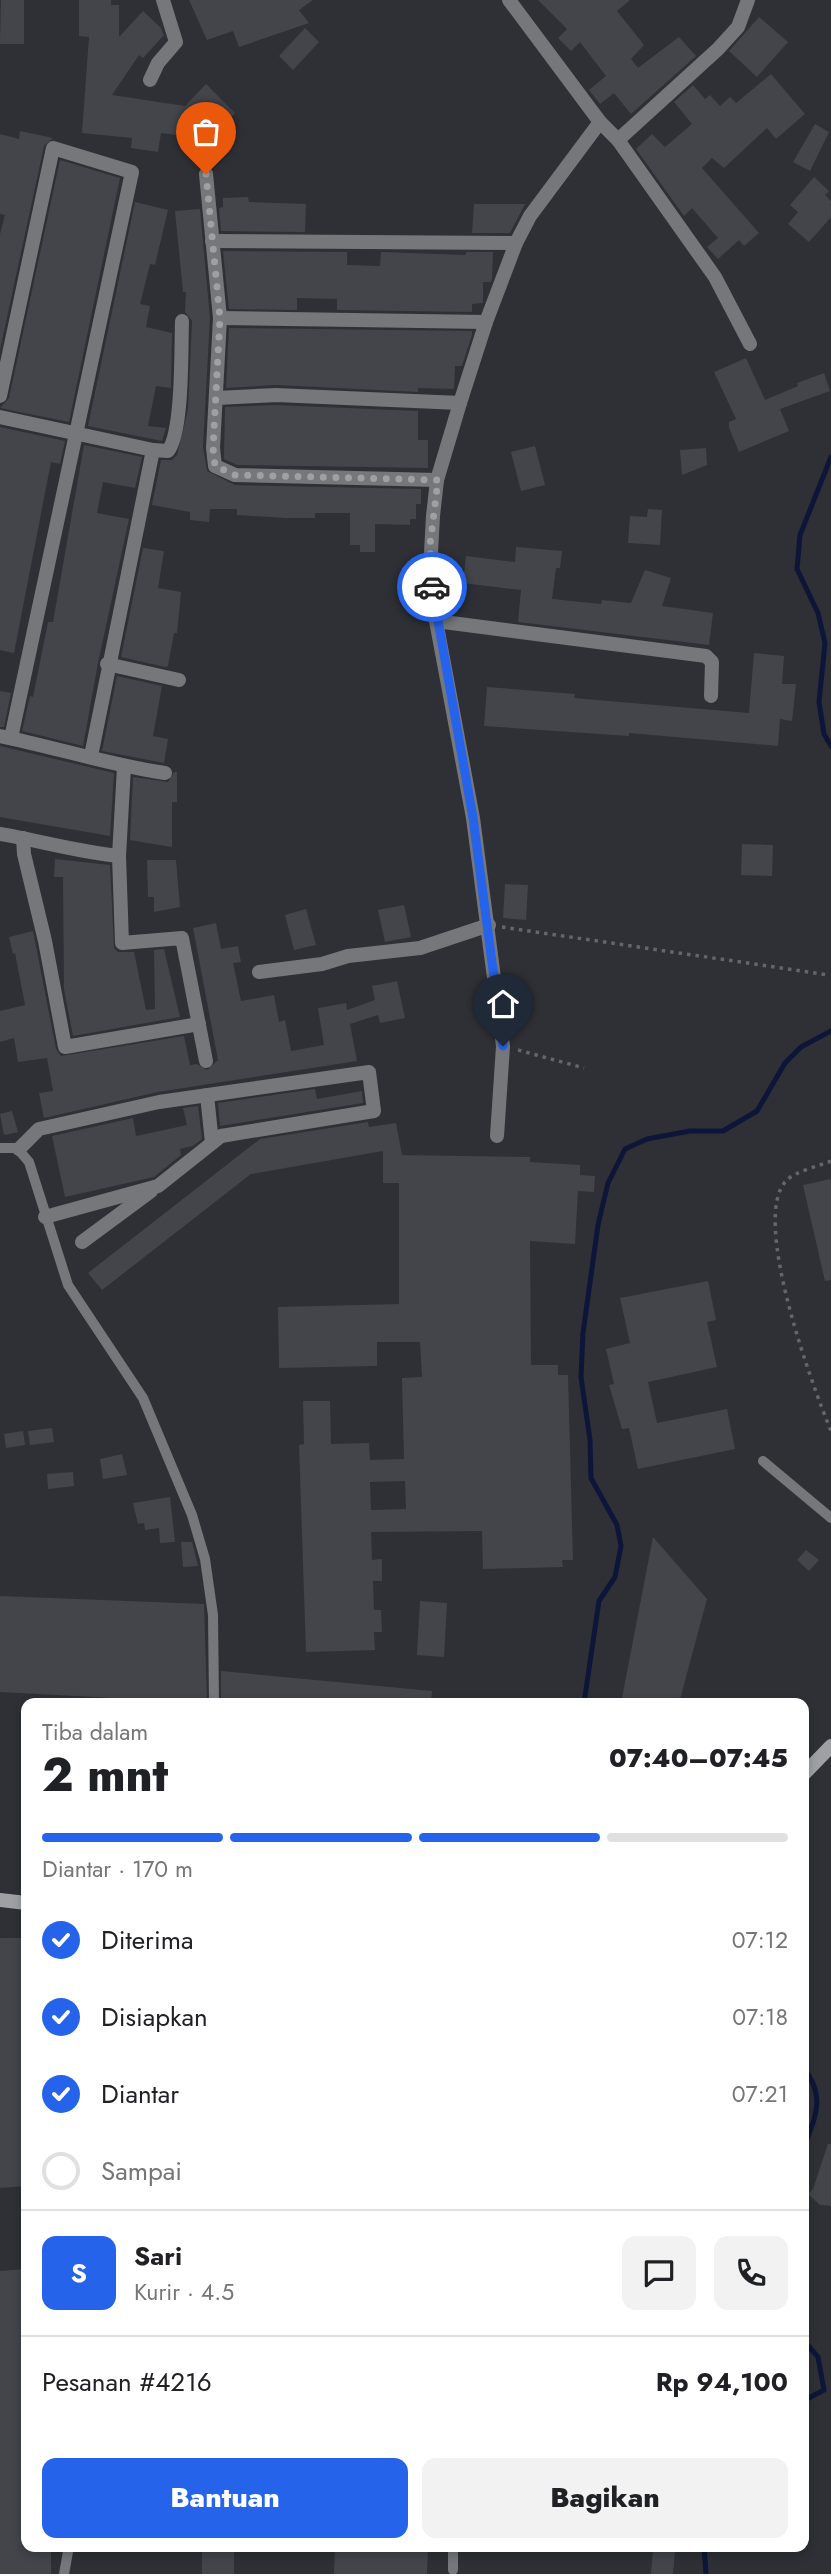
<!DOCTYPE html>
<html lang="id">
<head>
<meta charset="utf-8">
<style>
	:root { --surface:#fff; --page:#f2f2f2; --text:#202124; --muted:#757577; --line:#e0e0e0; --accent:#2563eb }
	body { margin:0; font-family:Jost,sans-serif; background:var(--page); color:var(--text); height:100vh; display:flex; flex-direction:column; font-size:26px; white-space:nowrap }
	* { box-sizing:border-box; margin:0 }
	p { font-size:23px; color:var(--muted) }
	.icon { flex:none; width:38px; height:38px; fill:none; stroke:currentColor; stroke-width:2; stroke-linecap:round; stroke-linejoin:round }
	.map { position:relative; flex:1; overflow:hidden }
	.details { position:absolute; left:21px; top:1698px; width:788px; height:854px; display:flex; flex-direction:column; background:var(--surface); border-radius:14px; box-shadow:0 4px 10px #0003 }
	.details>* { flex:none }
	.pin { position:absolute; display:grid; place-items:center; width:60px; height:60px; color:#fff; margin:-72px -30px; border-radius:50% 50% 50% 0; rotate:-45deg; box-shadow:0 0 7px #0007 }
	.pin .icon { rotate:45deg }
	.courier { position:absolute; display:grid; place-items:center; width:70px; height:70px; margin:-35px; border:5px solid #2563eb; border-radius:50%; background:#fff; color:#222; box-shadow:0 2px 9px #0007 }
	.headline em { font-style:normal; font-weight:800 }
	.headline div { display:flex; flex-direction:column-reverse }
	.headline { display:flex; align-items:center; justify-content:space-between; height:119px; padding:0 21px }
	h1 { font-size:46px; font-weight:800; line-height:52px }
	.bar { display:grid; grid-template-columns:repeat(4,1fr); gap:10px 7px; align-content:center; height:84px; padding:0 21px }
	.bar i { height:9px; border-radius:5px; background:var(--line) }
	.bar .current { background:var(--accent) }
	.bar p { grid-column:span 4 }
	.line { display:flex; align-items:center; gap:18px; padding:0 21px; border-top:2px solid var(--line) }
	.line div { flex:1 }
	.round { display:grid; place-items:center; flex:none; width:74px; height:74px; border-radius:14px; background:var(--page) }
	ol { padding:0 21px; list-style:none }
	li { display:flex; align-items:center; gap:21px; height:77px }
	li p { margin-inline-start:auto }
	li .icon { padding:7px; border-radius:50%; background:var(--accent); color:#fff; stroke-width:4 }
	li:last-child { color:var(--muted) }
	li i { width:38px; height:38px; border:4px solid var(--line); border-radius:50% }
	.primary-button { display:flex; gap:14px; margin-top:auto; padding:14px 21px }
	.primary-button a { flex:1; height:80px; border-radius:14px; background:var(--accent); color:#fff; font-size:28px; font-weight:800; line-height:80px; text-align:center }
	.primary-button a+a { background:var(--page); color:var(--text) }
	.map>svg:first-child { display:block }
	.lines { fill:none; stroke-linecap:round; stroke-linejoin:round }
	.stream { stroke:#0d1638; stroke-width:5 }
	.building { fill:#43454b; fill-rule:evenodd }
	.path { stroke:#64666b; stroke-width:3.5; stroke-dasharray:3.5 5; stroke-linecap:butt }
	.lane { stroke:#76777a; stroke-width:10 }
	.street { stroke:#76777a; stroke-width:14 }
	.secondary { stroke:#9ea0a4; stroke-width:14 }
	.done { stroke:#9ea0a4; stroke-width:7; stroke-dasharray:0 12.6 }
	.route { stroke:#2563eb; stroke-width:9 }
</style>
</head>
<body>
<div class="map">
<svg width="831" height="2574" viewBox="0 0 831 2574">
	<rect width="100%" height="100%" fill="#2e3035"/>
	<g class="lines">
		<g class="stream">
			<polyline points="831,457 800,535 797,569 818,613 825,643 819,702 824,734 831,746"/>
			<polyline points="584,1703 599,1601 615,1577 621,1546 617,1525 591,1478 590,1440 581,1377 583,1333 598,1225 608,1183 625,1149 647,1139 690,1131 723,1131 757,1111 785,1063 801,1047 831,1031"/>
			<path d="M803 2067C827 2098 815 2117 803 2150"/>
			<polyline points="803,2340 818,2357 824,2390 803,2401"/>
			<polyline points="704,2546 706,2574"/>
		</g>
	</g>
	<g class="building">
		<polygon points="1,0 24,0 24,44 0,44"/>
		<polygon points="79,0 111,0 111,5 119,5 119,37 143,11 161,28 164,35 143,58 139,55 112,95 185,106 206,84 235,113 202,150 185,136 161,133 158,152 131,148 132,138 82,133 89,37 79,36"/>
		<polygon points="189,0 313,0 299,10 309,23 239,47 233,31 207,40"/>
		<polygon points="538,0 630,0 617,11 644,45 631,59 638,68 679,37 696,56 631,114 614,93 600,104 589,90 606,76 580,42 571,51 558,38 567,29"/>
		<polygon points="759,17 788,42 757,77 729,51"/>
		<polygon points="305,28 319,42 293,70 279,56"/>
		<polygon points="771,74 805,114 776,139 767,128 724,168 712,158 702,168 759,233 744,246 739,240 718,259 707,247 718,238 692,208 684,216 636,149 652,134 665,147 692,124 674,102 693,85 705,99 710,95 720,106 730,97 736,103"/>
		<polygon points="815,124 829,132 810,171 793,162"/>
		<polygon points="20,131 53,138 44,146 0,350 0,234 5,215 0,214 0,134 19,139"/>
		<polygon points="60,160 120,178 69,422 0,408 9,398"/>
		<polygon points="814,177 829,191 825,195 831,201 831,217 809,242 788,224 798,212 790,205"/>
		<polygon points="248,197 249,202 306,204 305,232 221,231 219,208 223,207 223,198"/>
		<polygon points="135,202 168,210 155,265 150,264 140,304 150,306 146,327 172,333 171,388 156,386 148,426 166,428 162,441 88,426"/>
		<polygon points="474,204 525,204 510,233 472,233"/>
		<polygon points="200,209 210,318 203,447 207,471 235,485 421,489 421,504 416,504 416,519 410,519 410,525 375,524 375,552 360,552 360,545 350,545 350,513 315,513 315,518 287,518 237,515 237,509 210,509 209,522 190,520 190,512 152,505 161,460 172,460 177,455 188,410 192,321 185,312 186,292 183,292 175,211"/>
		<polygon points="223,251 347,252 347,265 380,266 381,252 466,255 466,252 493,252 492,279 491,282 483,282 483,303 472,304 472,312 337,310 337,299 297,298 297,310 229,309"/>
		<polygon points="229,328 472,331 472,335 462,366 455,366 454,389 418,388 418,392 276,385 226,388"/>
		<polygon points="746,358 765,400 798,386 797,383 824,373 830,391 780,409 789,431 739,452 729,428 729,422 736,419 714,372"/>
		<polygon points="276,405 418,411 418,440 428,440 428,468 237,465 224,459 225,407"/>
		<polygon points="0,427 65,441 60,464 51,462 14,653 0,650"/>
		<polygon points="84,445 142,457 135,488 103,482 97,513 129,519 98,663 83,746 22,731 30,696 33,697 48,622 53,622"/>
		<polygon points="535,446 545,485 521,491 511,452"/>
		<polygon points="706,448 707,465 682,475 680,450"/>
		<polygon points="648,509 662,510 660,545 628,543 630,516 647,517"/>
		<polygon points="516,547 562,551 560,568 556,568 552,599 601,604 602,600 631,603 645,570 671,578 662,606 713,613 709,645 518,622 521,590 463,583 466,556 515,562"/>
		<polygon points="143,548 164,551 158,588 181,592 177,633 174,633 168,666 165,667 121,657"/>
		<polygon points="754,653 784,656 782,684 796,684 792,721 780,719 778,746 629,733 629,736 484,726 487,687 575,694 574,698 749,713"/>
		<polygon points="117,676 162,686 153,736 168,739 164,763 102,751"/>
		<polygon points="0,691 11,693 4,727 0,727"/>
		<polygon points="0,746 114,773 110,836 0,817"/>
		<polygon points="174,772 177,772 177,802 172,802 172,847 130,840 133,777 168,782"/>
		<polygon points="742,844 773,845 772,876 741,875"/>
		<polygon points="55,859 110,865 114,948 118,952 134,952 146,1010 155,1009 154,950 164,949 180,1017 73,1036 64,989 63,877 54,877"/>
		<polygon points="147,860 176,860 180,907 154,912 154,897 148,897"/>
		<polygon points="505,884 528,885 526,920 503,918"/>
		<polygon points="404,905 411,937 385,942 378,910"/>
		<polygon points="306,909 316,945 294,950 285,915"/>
		<polygon points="216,923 221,949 238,946 241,962 233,963 241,1001 274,995 279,1022 285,1020 291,1051 324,1045 318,1008 346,1003 347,1010 375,1000 372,986 397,981 405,1018 380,1023 378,1015 350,1024 357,1061 158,1092 44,1118 39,1093 53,1091 47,1058 18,1062 14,1038 0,1042 0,1011 25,1005 15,953 13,954 9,937 33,931 56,1049 61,1056 184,1036 190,1065 197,1064 207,1070 218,1060 193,928"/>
		<polygon points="315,1089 317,1099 362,1091 363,1103 220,1126 218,1103"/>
		<polygon points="198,1106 202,1139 193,1146 180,1149 181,1155 154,1177 65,1197 52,1136 133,1118 136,1136 169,1129 187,1125 183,1108"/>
		<polygon points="12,1111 18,1132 4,1135 0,1114"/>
		<path d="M368 1122 369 1127 396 1123 402 1155 530 1157V1162L580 1165V1175L595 1176 594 1192 578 1191 575 1244 530 1241 531 1365H558V1375H568L573 1560H562L563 1567 483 1569 482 1531 371 1532 372 1560 382 1559V1581H373L374 1610H381L382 1632H374L375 1650 306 1652 299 1445 304 1444 303 1401H330L331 1444 369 1443 370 1460 404 1459 402 1378 422 1377 420 1342H377V1366L279 1368 278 1307 399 1304V1183H383V1151L251 1174 102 1290 88 1273 260 1139ZM405 1481 406 1509 371 1510 370 1482Z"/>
		<polygon points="831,1179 831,1280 825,1281 803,1185"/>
		<polygon points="708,1281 716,1320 707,1322 717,1367 648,1382 657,1423 727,1409 735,1449 638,1469 629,1428 622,1429 609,1385 614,1384 606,1349 630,1343 620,1298"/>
		<polygon points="52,1428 54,1442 30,1445 28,1431"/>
		<polygon points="23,1431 25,1445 6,1448 4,1434"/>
		<polygon points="122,1454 127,1475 103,1479 100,1459"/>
		<polygon points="73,1472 74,1486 48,1489 47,1474"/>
		<polygon points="170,1497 175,1542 160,1543 159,1528 145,1530 144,1523 138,1524 133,1503"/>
		<polygon points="653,1537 707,1599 679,1703 621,1703"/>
		<polygon points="181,1542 192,1542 198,1566 183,1567"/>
		<polygon points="806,1550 819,1560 809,1571 797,1560"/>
		<polygon points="0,1596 204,1604 207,1703 0,1692"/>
		<polygon points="420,1601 447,1603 444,1657 417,1655"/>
		<polygon points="221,1671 432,1691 431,1703 221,1703"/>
		<polygon points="0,1938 26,1938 26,2186 0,2188"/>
		<polygon points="828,2144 831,2144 831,2206 820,2205 808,2194 813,2189"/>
		<polygon points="26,2269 26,2546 51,2546 51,2574 0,2574 0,2271"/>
		<polygon points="335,2546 428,2546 427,2574 334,2574"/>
		<polygon points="234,2547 234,2574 202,2574 202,2548"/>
		<polygon points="653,2549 675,2551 673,2574 651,2574"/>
	</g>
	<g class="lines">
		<g class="path">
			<polyline points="502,927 829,975"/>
			<polyline points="518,1050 584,1068"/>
			<path d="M831 1161C819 1166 796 1171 787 1180 749 1216 813 1387 831 1431"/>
		</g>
		<g class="lane">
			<polyline points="0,1148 17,1148 29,1162 68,1285 143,1398 192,1515 205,1559 213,1615 214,1703"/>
			<polyline points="763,1461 831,1518"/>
			<polyline points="453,2546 453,2570"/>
			<polyline points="64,2574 69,2546"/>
		</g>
		<g class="street">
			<polyline points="150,80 158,63 176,42 163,0"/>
			<polyline points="600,122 618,140 715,277 750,344"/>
			<polyline points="618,140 718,49 738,27 748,0"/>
			<polyline points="206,174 220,318 213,448 215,466 235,475 437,480"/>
			<polyline points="212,241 516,243"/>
			<polyline points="220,318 486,322"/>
			<polyline points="0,396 53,148 132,172 11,738"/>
			<polyline points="217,398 276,395 460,403"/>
			<polyline points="0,417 153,450"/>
			<polyline points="436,621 706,656 712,662 711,696"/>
			<polyline points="107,664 179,680"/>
			<path d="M0 736C55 747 109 765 165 773"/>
			<path d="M91 756 153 450 168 451C183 432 181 349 182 321"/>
			<path d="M0 834C41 841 78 852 119 856L124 767"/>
			<polyline points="23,838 24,854 45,941 65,1047 199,1024"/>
			<polyline points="119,856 122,943 182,938 206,1061"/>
			<polyline points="259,972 322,964 348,956 420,948 489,925"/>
			<polyline points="207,1095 212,1143"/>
			<polyline points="497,1136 503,1046 473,818 436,621 430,571 433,516 437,480 460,403 486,322 516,243 530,216 600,122 509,0"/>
			<polyline points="19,1149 39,1129 159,1102 369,1072 374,1111 221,1136 158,1186 45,1217"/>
			<polyline points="82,1242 151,1191"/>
		</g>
		<g class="secondary">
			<polyline points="803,1775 831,1746"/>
			<polyline points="0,1900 26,1903"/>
		</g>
	</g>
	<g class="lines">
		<polyline class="done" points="206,174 220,318 213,448 215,466 235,475 438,480 430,545 432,587"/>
		<polyline class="route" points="432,587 473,818 503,1046"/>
	</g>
</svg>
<div class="pin" style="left:206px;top:174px;background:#ea580c"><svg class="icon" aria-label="bag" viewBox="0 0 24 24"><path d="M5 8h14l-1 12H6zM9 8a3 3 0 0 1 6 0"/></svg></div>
<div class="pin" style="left:503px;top:1046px;background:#1f2937"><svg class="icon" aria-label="home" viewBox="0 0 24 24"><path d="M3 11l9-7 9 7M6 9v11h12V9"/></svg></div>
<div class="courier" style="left:432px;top:587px"><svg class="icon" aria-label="car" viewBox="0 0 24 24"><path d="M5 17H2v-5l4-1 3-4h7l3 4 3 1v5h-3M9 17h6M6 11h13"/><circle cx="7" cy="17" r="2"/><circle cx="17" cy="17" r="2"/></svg></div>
<section class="details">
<div class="headline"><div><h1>2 mnt</h1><p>Tiba dalam</p></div><em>07:40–07:45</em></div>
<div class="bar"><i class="current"></i><i class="current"></i><i class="current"></i><i></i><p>Diantar · 170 m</p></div>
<ol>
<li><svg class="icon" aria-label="check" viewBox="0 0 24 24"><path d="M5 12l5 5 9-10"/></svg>Diterima<p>07:12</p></li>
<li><svg class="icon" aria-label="check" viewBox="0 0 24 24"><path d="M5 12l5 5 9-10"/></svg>Disiapkan<p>07:18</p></li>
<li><svg class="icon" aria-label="check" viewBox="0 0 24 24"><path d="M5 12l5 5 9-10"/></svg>Diantar<p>07:21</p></li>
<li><i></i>Sampai</li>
</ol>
<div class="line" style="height:126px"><b class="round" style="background:var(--accent);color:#fff">S</b><div><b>Sari</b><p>Kurir · 4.5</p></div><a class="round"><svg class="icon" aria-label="chat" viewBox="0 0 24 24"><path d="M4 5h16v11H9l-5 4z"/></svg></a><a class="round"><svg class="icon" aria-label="phone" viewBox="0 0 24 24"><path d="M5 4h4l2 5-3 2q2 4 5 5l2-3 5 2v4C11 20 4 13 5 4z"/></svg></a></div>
<div class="line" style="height:91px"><div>Pesanan #4216</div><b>Rp 94,100</b></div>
<div class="primary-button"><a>Bantuan</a><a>Bagikan</a></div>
</section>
</div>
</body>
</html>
